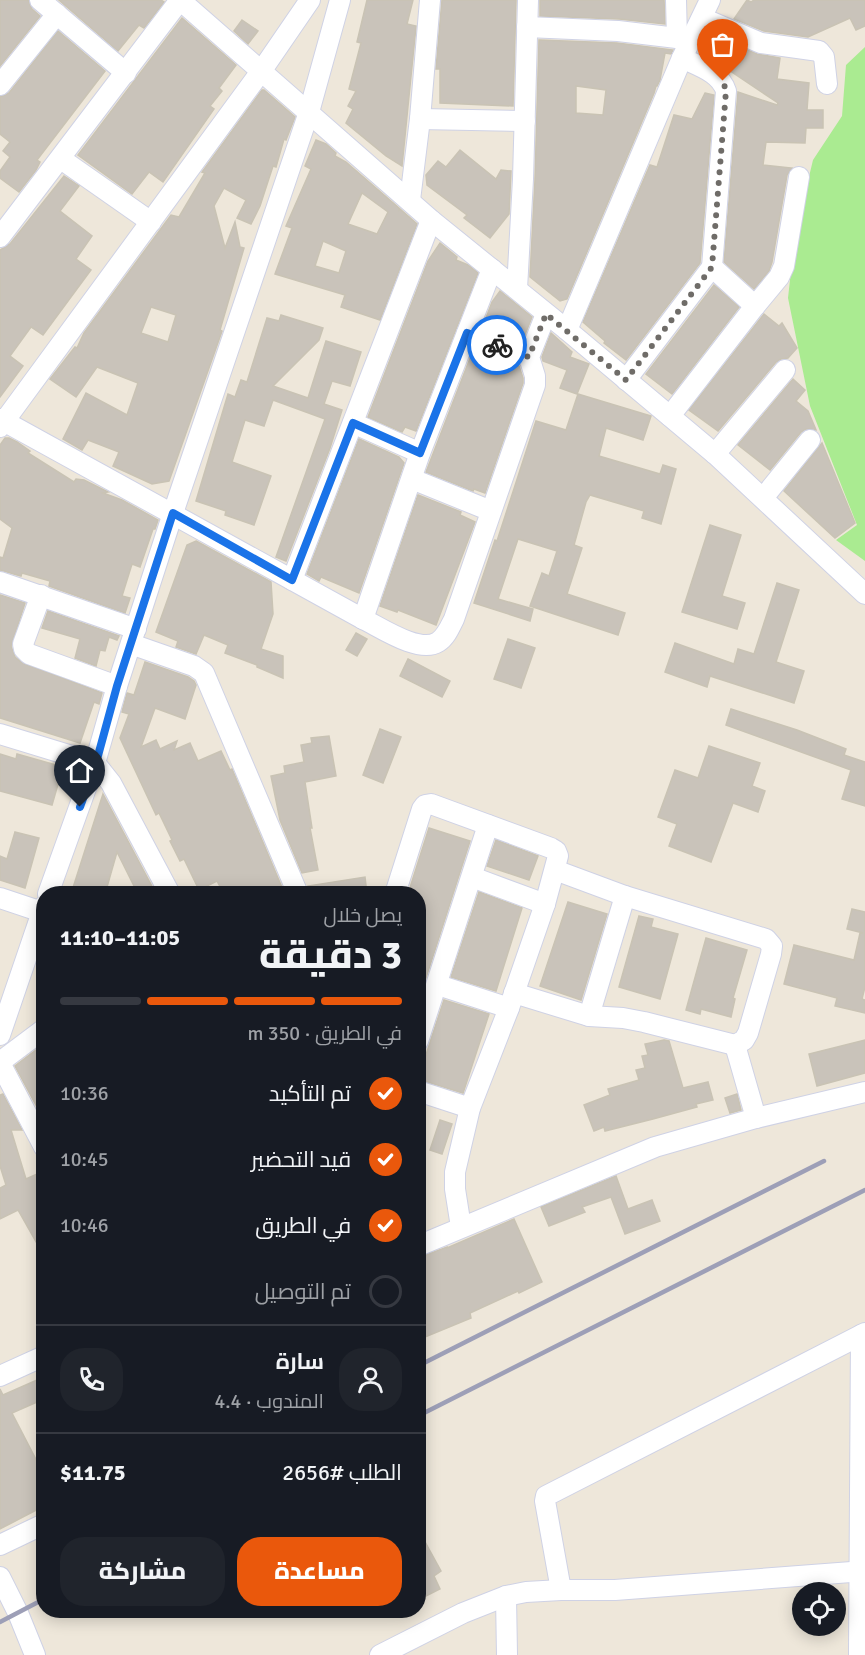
<!DOCTYPE html>
<html lang="ar">
<head>
<meta charset="utf-8">
<style>
	:root { --surface:#171b24; --page:#20242c; --text:#f1f3f6; --muted:#9ea1a6; --line:#363941; --accent:#ea580c }
	body { margin:0; font-family:Signika,Cairo,sans-serif; background:var(--page); color:var(--text); direction:rtl; height:100vh; display:flex; flex-direction:column; font-size:22px; white-space:nowrap }
	* { box-sizing:border-box; margin:0 }
	p { font-size:20px; color:var(--muted) }
	.icon { flex:none; width:33px; height:33px; fill:none; stroke:currentColor; stroke-width:2; stroke-linecap:round; stroke-linejoin:round }
	.map { position:relative; flex:1; overflow:hidden; direction:ltr }
	.sheet { position:absolute; left:36px; top:886px; width:390px; height:732px; display:flex; flex-direction:column; background:var(--surface); border-radius:24px; box-shadow:0 3px 15px #0003; direction:rtl }
	.sheet>* { flex:none }
	.tools { position:absolute; left:792px; top:1582px; display:grid; gap:12px }
	.tools a { display:grid; place-items:center; width:54px; height:54px; border-radius:50%; background:var(--surface); box-shadow:0 3px 15px #0003; font-size:30px }
	.pin { position:absolute; display:grid; place-items:center; width:51px; height:51px; color:#fff; margin:-62px -26px; border-radius:50% 50% 50% 0; rotate:-45deg; box-shadow:0 0 6px #0007 }
	.pin .icon { rotate:45deg }
	.courier { position:absolute; display:grid; place-items:center; width:60px; height:60px; margin:-30px; border:4px solid #1a73e8; border-radius:50%; background:#fff; color:#222; box-shadow:0 2px 8px #0007 }
	.overview em { font-style:normal; font-weight:800 }
	.overview div { display:flex; flex-direction:column-reverse }
	.overview { display:flex; align-items:center; justify-content:space-between; height:102px; padding:0 24px }
	h1 { font-size:39px; font-weight:800; line-height:45px }
	.bar { display:grid; grid-template-columns:repeat(4,1fr); gap:9px 6px; align-content:center; height:72px; padding:0 24px }
	.bar i { height:8px; border-radius:4px; background:var(--line) }
	.bar .selected { background:var(--accent) }
	.bar p { grid-column:span 4 }
	.line { display:flex; align-items:center; gap:15px; padding:0 24px; border-top:2px solid var(--line) }
	.line div { flex:1 }
	.round { display:grid; place-items:center; flex:none; width:63px; height:63px; border-radius:24px; background:var(--page) }
	ol { padding:0 24px; list-style:none }
	li { display:flex; align-items:center; gap:18px; height:66px }
	li p { margin-inline-start:auto }
	li .icon { padding:6px; border-radius:50%; background:var(--accent); color:#fff; stroke-width:4 }
	li:last-child { color:var(--muted) }
	li i { width:33px; height:33px; border:3px solid var(--line); border-radius:50% }
	.action { display:flex; gap:12px; margin-top:auto; padding:12px 24px }
	.action a { flex:1; height:69px; border-radius:24px; background:var(--accent); color:#fff; font-size:24px; font-weight:800; line-height:69px; text-align:center }
	.action a+a { background:var(--page); color:var(--text) }
	.map>svg:first-child { display:block }
	.green { fill:#aaeb91 }
	.building { fill:#c9c3ba; stroke:#c9c3b4; stroke-width:1.5; fill-rule:evenodd }
	.lines { fill:none; stroke-linecap:round; stroke-linejoin:round }
	.minor-casing { stroke:#cfd2e5; stroke-width:22 }
	.minor { stroke:#fff; stroke-width:20 }
	.rail { stroke:#9d9fb7; stroke-width:4.5 }
	.done { stroke:#6f6c68; stroke-width:6; stroke-dasharray:0 10.8 }
	.route { stroke:#1a73e8; stroke-width:8 }
</style>
</head>
<body>
<div class="map">
<svg width="865" height="1655" viewBox="0 0 865 1655">
	<rect width="100%" height="100%" fill="#eee7da"/>
	<polygon class="green" points="865,47 865,561 836,540 857,525 810,406 788,298 795,235 813,160 842,116 846,65"/>
	<g class="building">
		<polygon points="0,0 28,0 32,9 40,16 0,66"/>
		<polygon points="59,0 161,0 164,2 144,28 139,25 118,51"/>
		<polygon points="367,0 413,0 407,24 416,26 402,166 386,156 346,123 353,109 348,106 356,91 349,89 361,43 357,42"/>
		<polygon points="442,0 516,0 513,106 440,103 440,69 436,69"/>
		<polygon points="540,0 664,0 665,24 619,19 540,16"/>
		<polygon points="747,0 751,2 754,0 865,0 865,26 856,30 850,18 808,37 764,31 734,19"/>
		<polygon points="182,18 236,65 219,88 222,91 210,106 214,109 163,182 149,172 132,194 78,155"/>
		<polygon points="242,20 258,31 248,44 234,31"/>
		<polygon points="58,31 105,71 37,160 40,162 36,170 19,192 0,178 0,171 10,157 3,151 10,142 0,134 0,97 9,93"/>
		<polygon points="707,33 757,54 780,58 777,79 809,83 807,110 823,110 823,128 806,128 805,143 766,142 763,165 792,168 787,175 772,262 769,271 754,289 724,262 738,92 777,105 778,103 699,50"/>
		<path d="M539 40 617 43 673 50 671 54 665 53 660 80 657 86H656L654 93 567 299 560 301 530 277 535 180ZM576 86 606 90 603 115 576 113Z"/>
		<path d="M262 90H264L295 117 286 140 284 139 276 167 273 166 260 206 251 224 237 218 246 200 224 188 214 206 225 248 235 222 240 247 244 248 220 330 222 331 169 481 152 484 113 466 119 452 88 440 82 450 63 439 86 393 127 415 138 383 97 367 76 397 50 379 75 347 77 348 84 333 171 215 179 217 205 173 202 172ZM151 307 176 315 168 342 141 333Z"/>
		<polygon points="705,93 714,95 700,263 626,360 604,343 605,341 583,322 650,165 657,167 674,115 692,119"/>
		<path d="M316 140 326 144 336 153 335 156 346 162 399 208V210L400 209 417 224 380 320 341 307 345 295 275 274 292 228 286 226 311 169 305 166ZM362 193 388 212 377 234 348 224ZM323 241 346 251 339 273 315 266Z"/>
		<polygon points="460,150 496,179 501,170 511,171 509,214 490,238 464,218 467,215 427,185 426,175 438,161 446,167"/>
		<polygon points="64,176 79,186 60,211 92,236 76,259 91,270 43,335 31,327 10,356 23,366 0,397 0,250 10,244"/>
		<polygon points="440,243 457,257 456,260 468,265 478,273 416,431 405,427 402,432 368,417 428,261"/>
		<polygon points="714,285 739,307 672,394 646,374"/>
		<polygon points="500,291 532,317 522,342 483,326 492,302"/>
		<polygon points="764,314 779,326 782,323 797,348 788,358 781,359 776,362 718,431 689,410"/>
		<polygon points="281,315 323,328 319,340 273,386 308,398 326,341 361,352 350,386 332,381 324,404 342,410 330,448 286,561 276,557 325,419 273,400 264,426 245,420 232,462 271,476 254,525 225,515 226,511 196,501 228,394 235,397 241,380 247,382 267,318 279,321"/>
		<polygon points="551,333 572,352 570,357 589,364 577,394 560,388 567,370 543,361 542,357"/>
		<polygon points="474,348 519,366 523,378 523,383 485,493 474,489 473,491 426,472"/>
		<polygon points="793,379 805,390 796,401 808,411 816,430 806,429 801,432 770,470 738,445"/>
		<polygon points="578,394 651,416 643,440 606,428 599,456 660,474 663,465 676,469 661,524 642,518 644,511 590,495 586,502 574,545 582,548 567,594 625,613 618,635 530,606 542,573 549,576 557,551 518,539 498,599 533,609 530,621 474,603 495,540 497,541 536,421 566,430"/>
		<polygon points="5,438 9,438 17,442 30,451 28,453 74,482 76,479 84,480 108,492 103,493 122,500 158,520 155,529 153,529 140,567 132,564 122,596 130,598 125,613 49,586 50,581 22,573 21,576 0,570 0,557 3,558 12,528 0,519 0,445"/>
		<polygon points="359,439 399,457 404,463 359,593 321,577 319,581 307,574"/>
		<polygon points="822,443 855,523 835,538 784,491"/>
		<polygon points="418,495 461,512 460,515 475,522 436,625 398,610 397,612 380,606"/>
		<polygon points="710,525 741,535 722,596 745,603 737,629 682,612"/>
		<polygon points="196,541 271,582 273,614 261,649 283,656 283,678 257,667 257,665 225,653 228,645 204,635 196,654 176,647 178,641 156,632 187,545"/>
		<polygon points="777,583 799,590 776,662 804,671 794,703 710,676 707,687 665,672 675,643 734,664 738,649 754,654"/>
		<polygon points="0,595 25,603 11,646 15,657 21,662 102,693 99,704 94,702 80,743 0,718"/>
		<polygon points="48,611 119,636 117,640 109,637 105,651 100,650 96,666 75,658 80,639 42,628"/>
		<polygon points="356,633 367,639 357,656 346,650"/>
		<polygon points="508,639 535,648 521,688 494,679"/>
		<polygon points="408,659 450,681 442,697 400,676"/>
		<polygon points="145,662 188,677 194,681 196,685 185,719 155,708 141,747 156,740 160,749 177,741 174,750 190,743 198,761 221,751 230,770 232,769 283,890 276,894 251,894 248,888 237,894 224,894 217,881 199,890 184,859 180,861 170,841 172,840 159,813 156,815 120,738 129,714 122,712 127,693 134,695"/>
		<polygon points="731,709 797,730 846,749 844,755 865,762 865,806 842,799 851,770 726,725"/>
		<polygon points="380,729 401,737 383,783 363,775"/>
		<polygon points="329,736 336,776 305,782 312,828 310,828 318,870 302,873 280,820 271,776 285,773 284,766 304,762 301,745 312,743 311,738"/>
		<polygon points="709,746 760,763 752,786 765,791 758,812 733,803 711,862 669,846 677,824 658,817 675,770 698,778"/>
		<polygon points="0,754 16,759 17,754 63,767 52,805 0,791"/>
		<polygon points="103,794 156,894 138,894 117,852 105,894 71,894"/>
		<polygon points="429,828 470,841 424,984 418,983 418,894 408,894"/>
		<polygon points="15,832 39,838 25,888 0,880 0,856 7,859"/>
		<polygon points="496,840 538,856 529,880 487,866"/>
		<polygon points="365,877 367,894 310,894 308,886"/>
		<polygon points="479,892 522,908 496,991 451,977"/>
		<polygon points="568,902 607,914 581,1000 540,986"/>
		<polygon points="852,909 865,912 865,987 862,999 865,1000 865,1013 835,1006 837,998 784,984 794,945 854,960 860,933 863,933 847,929"/>
		<polygon points="639,916 653,919 651,927 678,934 660,999 619,987"/>
		<polygon points="706,938 747,950 733,998 735,999 731,1017 701,1009 700,1014 686,1010"/>
		<polygon points="444,1000 489,1014 463,1093 418,1079"/>
		<polygon points="664,1040 669,1041 683,1088 708,1082 713,1100 696,1104 697,1107 653,1119 605,1131 604,1127 594,1131 584,1105 610,1095 608,1089 639,1080 636,1070 645,1068 642,1056 648,1055 645,1044"/>
		<polygon points="865,1040 865,1073 817,1086 809,1054"/>
		<polygon points="44,1044 44,1120 15,1066"/>
		<polygon points="3,1094 22,1130 11,1130 26,1179 44,1171 44,1256 18,1210 0,1219 0,1188 6,1185 0,1166 0,1095"/>
		<polygon points="737,1094 741,1110 730,1113 725,1098"/>
		<polygon points="440,1120 452,1124 442,1154 430,1150"/>
		<polygon points="616,1176 628,1209 652,1200 660,1221 625,1234 611,1197 582,1207 585,1212 549,1226 541,1207"/>
		<polygon points="514,1219 542,1282 519,1293 518,1291 470,1313 471,1318 418,1340 418,1258 447,1247 447,1248"/>
		<polygon points="44,1377 44,1399 12,1413 44,1475 44,1506 0,1529 0,1389 3,1395"/>
		<polygon points="418,1529 441,1571 434,1576 440,1589 418,1600"/>
	</g>
	<g class="lines">
		<defs>
			<g id="minor">
				<polyline points="40,0 126,73"/>
				<polyline points="180,0 431,220 567,330 715,454 865,594"/>
				<polyline points="676,0 677,38"/>
				<polyline points="702,18 761,43 819,51 824,57 827,84"/>
				<polyline points="527,27 618,31 677,38 689,43"/>
				<path d="M682 58C698 66 720 72 726 91L712 267 755 306"/>
				<polyline points="0,85 57,14"/>
				<polyline points="420,119 525,121"/>
				<polyline points="61,159 151,222"/>
				<polyline points="410,200 420,119 430,0"/>
				<polyline points="0,237 180,0"/>
				<polyline points="517,289 523,179 528,0"/>
				<polyline points="567,330 682,58 710,0"/>
				<polyline points="467,333 529,357"/>
				<polyline points="626,380 712,267"/>
				<polyline points="670,416 755,306 779,277 784,266 799,177"/>
				<path d="M0 419 363 619C380 627 419 654 438 642 446 637 450 627 454 619L535 385V376L529 357 546 314"/>
				<polyline points="353,423 420,453"/>
				<polyline points="0,427 262,70 310,0"/>
				<polyline points="715,454 785,370"/>
				<polyline points="412,479 491,511"/>
				<polyline points="763,498 810,440"/>
				<polyline points="292,580 431,220"/>
				<polyline points="0,582 136,629"/>
				<polyline points="41,595 23,644 24,649 29,654 117,686"/>
				<polyline points="363,619 420,453 492,269"/>
				<polyline points="131,644 194,666 204,673 298,894"/>
				<polyline points="0,734 95,763 111,783 170,894"/>
				<polyline points="472,877 545,904"/>
				<polyline points="48,894 95,763 117,686 173,513 309,112 340,0"/>
				<polyline points="395,894 422,809 425,805 431,804 551,848 556,851 558,856 545,904 509,1008 470,1108 455,1172 455,1189 461,1227"/>
				<polyline points="0,898 42,912"/>
				<polyline points="438,985 509,1008"/>
				<polyline points="514,993 589,1016 623,1018 644,1022 735,1045 744,1040 748,1033 771,954 772,946 766,939 625,896 555,870"/>
				<polyline points="589,1016 625,896"/>
				<polyline points="0,1035 44,906"/>
				<polyline points="418,1041 488,825"/>
				<polyline points="735,1045 756,1118"/>
				<polyline points="0,1062 44,1029"/>
				<polyline points="0,1063 44,1147"/>
				<polyline points="418,1091 470,1108"/>
				<polyline points="418,1246 655,1147 756,1118 865,1092"/>
				<polyline points="0,1376 44,1356"/>
				<polyline points="0,1545 44,1524"/>
				<polyline points="0,1577 18,1613 35,1655"/>
				<polyline points="561,1590 545,1501 546,1496 865,1333"/>
				<polyline points="506,1596 507,1655"/>
				<polyline points="380,1655 463,1613 506,1596 526,1592 561,1590 615,1590 865,1571"/>
				<polyline points="859,1655 861,1335"/>
			</g>
		</defs>
		<use href="#minor" class="minor-casing"/>
		<use href="#minor" class="minor"/>
		<g class="rail">
			<polyline points="418,1366 824,1161"/>
			<polyline points="418,1416 865,1190"/>
			<polyline points="0,1622 44,1599"/>
		</g>
	</g>
	<g class="lines">
		<polyline class="done" points="497,345 529,357 546,314 626,380 712,267 726,91 723,81"/>
		<polyline class="route" points="80,807 96,763 117,686 173,513 292,580 353,423 420,453 467,333 497,345"/>
	</g>
</svg>
<div class="tools">
<a><svg class="icon" aria-label="locate" viewBox="0 0 24 24"><circle cx="12" cy="12" r="6"/><path d="M12 2v4M12 18v4M2 12h4M18 12h4"/></svg></a>
</div>
<div class="pin" style="left:723px;top:81px;background:#ea580c"><svg class="icon" aria-label="bag" viewBox="0 0 24 24"><path d="M5 8h14l-1 12H6zM9 8a3 3 0 0 1 6 0"/></svg></div>
<div class="pin" style="left:80px;top:807px;background:#1f2937"><svg class="icon" aria-label="home" viewBox="0 0 24 24"><path d="M3 11l9-7 9 7M6 9v11h12V9"/></svg></div>
<div class="courier" style="left:497px;top:345px"><svg class="icon" aria-label="bike" viewBox="0 0 24 24"><circle cx="6" cy="16" r="4"/><circle cx="18" cy="16" r="4"/><path d="M6 16l4-8h5l3 8M10 8l3 8H6M13 5h3"/></svg></div>
<section class="sheet">
<div class="overview"><div><h1>3 دقيقة</h1><p>يصل خلال</p></div><em>11:05–11:10</em></div>
<div class="bar"><i class="selected"></i><i class="selected"></i><i class="selected"></i><i></i><p>في الطريق · 350 m</p></div>
<ol>
<li><svg class="icon" aria-label="check" viewBox="0 0 24 24"><path d="M5 12l5 5 9-10"/></svg>تم التأكيد<p>10:36</p></li>
<li><svg class="icon" aria-label="check" viewBox="0 0 24 24"><path d="M5 12l5 5 9-10"/></svg>قيد التحضير<p>10:45</p></li>
<li><svg class="icon" aria-label="check" viewBox="0 0 24 24"><path d="M5 12l5 5 9-10"/></svg>في الطريق<p>10:46</p></li>
<li><i></i>تم التوصيل</li>
</ol>
<div class="line" style="height:108px"><a class="round"><svg class="icon" aria-label="person" viewBox="0 0 24 24"><circle cx="12" cy="8" r="4"/><path d="M4 21q1-7 8-7t8 7"/></svg></a><div><b>سارة</b><p>المندوب · 4.4</p></div><a class="round"><svg class="icon" aria-label="phone" viewBox="0 0 24 24"><path d="M5 4h4l2 5-3 2q2 4 5 5l2-3 5 2v4C11 20 4 13 5 4z"/></svg></a></div>
<div class="line" style="height:78px"><div>الطلب #2656</div><b>$11.75</b></div>
<div class="action"><a>مساعدة</a><a>مشاركة</a></div>
</section>
</div>
</body>
</html>
